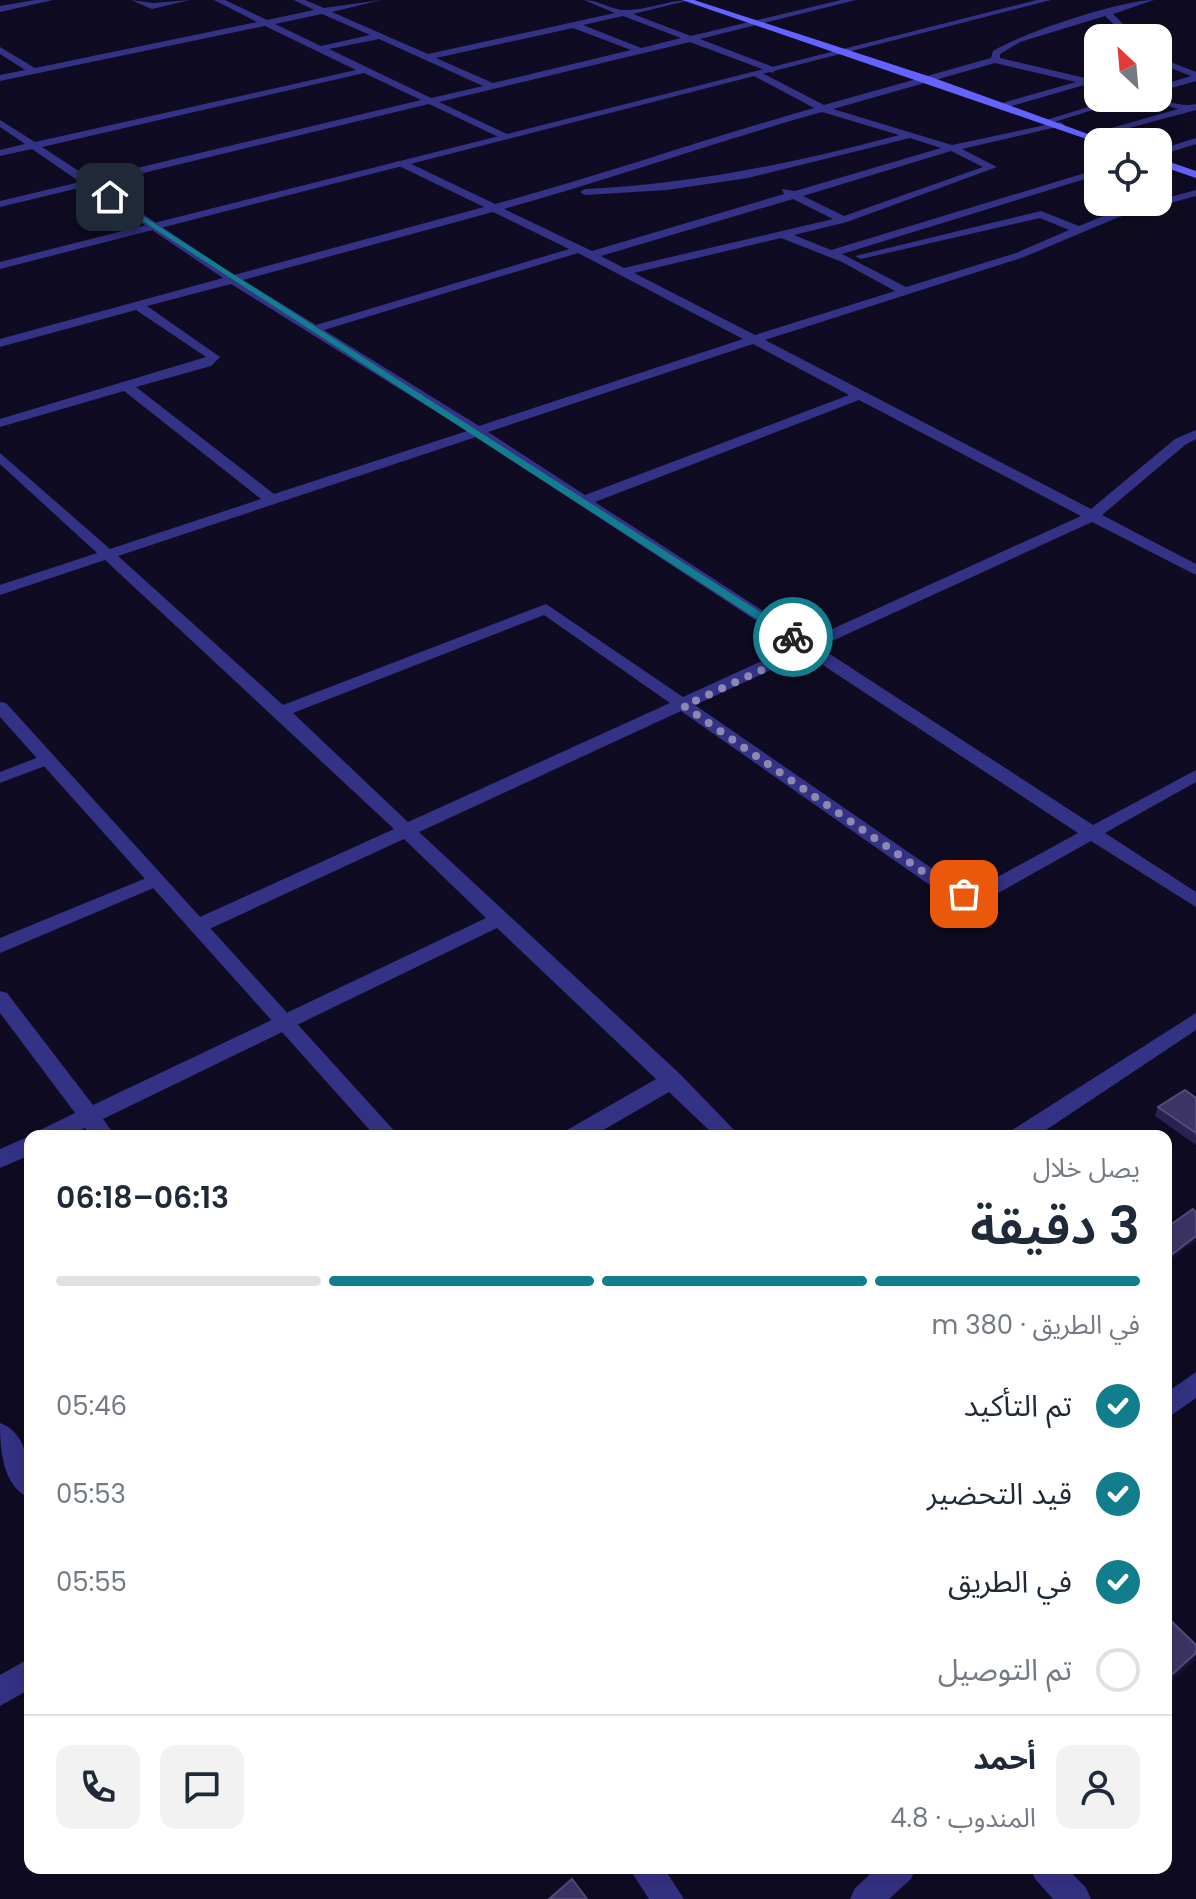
<!DOCTYPE html>
<html lang="ar">
<head>
<meta charset="utf-8">
<style>
	:root { --surface:#fff; --page:#f2f2f3; --text:#1f2937; --muted:#747a83; --line:#e0e1e3; --accent:#117d8d }
	body { margin:0; font-family:Poppins,"Noto Sans Arabic",sans-serif; background:var(--page); color:var(--text); direction:rtl; height:100vh; display:flex; flex-direction:column; font-size:30px; white-space:nowrap }
	* { box-sizing:border-box; margin:0 }
	p { font-size:26px; color:var(--muted) }
	.icon { flex:none; width:44px; height:44px; fill:none; stroke:currentColor; stroke-width:2; stroke-linecap:round; stroke-linejoin:round }
	.map { position:relative; flex:1; overflow:hidden; direction:ltr }
	.side { position:absolute; left:24px; top:1130px; width:1148px; height:744px; display:flex; flex-direction:column; background:var(--surface); border-radius:16px; box-shadow:0 8px 32px #0002; direction:rtl }
	.side>* { flex:none }
	.needle { width:52px; rotate:334deg }
	.controls { position:absolute; left:1084px; top:24px; display:grid; gap:16px }
	.controls a { display:grid; place-items:center; width:88px; height:88px; border-radius:16px; background:var(--surface); box-shadow:0 8px 32px #0002; font-size:40px }
	.pin { position:absolute; display:grid; place-items:center; width:68px; height:68px; color:#fff; margin:-34px; border-radius:16px; box-shadow:0 4px 12px #0006 }
	.courier { position:absolute; display:grid; place-items:center; width:80px; height:80px; margin:-40px; border:6px solid #117d8d; border-radius:50%; background:#fff; color:#222; box-shadow:0 2px 10px #0007 }
	.overview em { font-style:normal; font-weight:600 }
	.overview div { display:flex; flex-direction:column-reverse }
	.overview { display:flex; align-items:center; justify-content:space-between; height:136px; padding:0 32px }
	h1 { font-size:52px; font-weight:600; line-height:60px }
	.bar { display:grid; grid-template-columns:repeat(4,1fr); gap:12px 8px; align-content:center; height:96px; padding:0 32px }
	.bar i { height:10px; border-radius:6px; background:var(--line) }
	.bar .selected { background:var(--accent) }
	.bar p { grid-column:span 4 }
	.line { display:flex; align-items:center; gap:20px; padding:0 32px; border-top:2px solid var(--line) }
	.line div { flex:1 }
	.round { display:grid; place-items:center; flex:none; width:84px; height:84px; border-radius:16px; background:var(--page) }
	ol { padding:0 32px; list-style:none }
	li { display:flex; align-items:center; gap:24px; height:88px }
	li p { margin-inline-start:auto }
	li .icon { padding:8px; border-radius:50%; background:var(--accent); color:#fff; stroke-width:4 }
	li:last-child { color:var(--muted) }
	li i { width:44px; height:44px; border:4px solid var(--line); border-radius:50% }
	.map>svg:first-child { display:block }
	.lines { fill:none; stroke-linecap:round; stroke-linejoin:round }
	.minor { fill:#343285; fill-rule:evenodd }
	.tertiary { fill:#343285; fill-rule:evenodd }
	.secondary { fill:#6463ff; fill-rule:evenodd }
	.wall { fill:#2b2351 }
	.shaded-wall { fill:#181236 }
	.building { fill:#3c3564; stroke:#544d7c; stroke-width:2 }
	.route { fill:#117d8d }
	.done { stroke:#8d88b2; stroke-width:8; stroke-dasharray:0 14.4 }
</style>
</head>
<body>
<div class="map">
<svg width="1196" height="1899" viewBox="0 0 1196 1899">
	<rect width="100%" height="100%" fill="#0f0b22"/>
	<g class="lines">
		<g class="minor">
			<polygon points="35,0 53,0 0,12 0,6"/>
			<polygon points="131,0 153,3 190,0 152,9"/>
			<path d="M214 0H225L267 20 314 10 294 0H305L324 8 381 0 332 12 428 54 615 13 584 0C599 0 613 11 627 10 648 10 668 0 690 0L633 14 691 36 841 0H856L700 39 776 68 773 73 690 42 439 102 509 135 505 140 429 104 98 184 234 275 484 207 397 165V161H405L495 204C603 175 707 138 814 108L754 76V72H760L824 105 991 58 993 51C1022 33 1121 0 1154 0L1113 14 1137 38H1128L1105 16 1020 42 1000 54V58L1098 81V87L1088 84 1005 108 1002 103 1076 82 995 63 833 109 952 145 1060 122 1065 125 962 149 997 167 847 222 794 235 831 250 1098 169V175L842 254 906 287 1016 253 1069 230 1040 218 861 259 855 256 1041 211 1079 226 1111 213 1196 190V196L1119 217 1024 257 765 340 1091 509 1175 439 1196 430V439L1185 445 1102 515 1196 564V575L1092 522 819 647 1093 825 1196 770V782L1105 833 1196 892V907L1091 841 991 897 944 895 681 711 419 832 680 1074 740 1136H715L669 1092 593 1136H564L567 1130 656 1079 497 928 103 1119 115 1136H92L85 1128 68 1136H37L40 1130 75 1113 0 1013V991L7 993 93 1105 486 918 404 839 205 931H191L188 926 191 921 394 829 105 560 0 595V585L97 553 0 464V453L110 549 261 499 124 391 0 427V419L206 357 136 310 0 347V339L223 278 87 186 0 207V201L80 182 32 149 0 156V150L25 144 0 127V120L35 142 356 70 265 26 0 81V75L25 70 0 54V47L35 68 257 22ZM322 14 370 35 321 46 275 24ZM623 16 681 38 641 48 583 25ZM573 28 631 50 493 83 436 58ZM379 39 483 86 431 98 329 49ZM364 73 421 100 91 179 42 147ZM822 112 899 135C795 163 693 184 585 189L580 192 585 195 667 190 748 178 910 138 941 148 795 191 782 189 784 194 592 251 504 209C611 179 715 142 822 112ZM951 151 983 167 844 216 803 196ZM793 199 833 219 624 268 601 256ZM493 212 569 249 316 325 243 280ZM781 238 842 262 895 291 755 335 634 273ZM578 253 743 339 479 426 324 330ZM231 284 467 431 274 494 136 387 211 366 220 357 147 306ZM753 344 849 395 585 495 488 432ZM859 400 1081 516 808 640 595 502ZM476 437 795 646 683 697 546 604 283 705 118 556ZM544 615 670 703 408 822 293 713ZM806 654 1078 833 981 886 956 885 695 705Z"/>
			<polygon points="1158,57 1196,72 1196,81 1158,92 1158,86 1191,76 1158,63"/>
			<polygon points="1117,98 1132,98 1051,123 1043,121"/>
			<path d="M1144 98C1161 98 1180 108 1196 104V110L1088 139 1083 136 1178 109Z"/>
			<polygon points="1196,138 1196,144 1158,156 1158,150"/>
			<polygon points="47,754 53,755 56,759 53,763 0,783 0,772"/>
			<polygon points="156,874 166,880 163,884 0,953 0,938"/>
			<polygon points="1196,1013 1196,1030 1037,1136 1009,1136 1012,1130"/>
			<polygon points="30,1136 30,1155 0,1168 0,1149"/>
			<polygon points="1196,1372 1196,1398 1166,1419 1166,1393"/>
			<path d="M0 1423C29 1433 30 1472 30 1498 2 1487 0 1448 0 1423Z"/>
			<polygon points="30,1658 30,1689 0,1706 0,1675"/>
			<polygon points="629,1868 664,1868 684,1899 649,1899"/>
			<polygon points="877,1868 916,1868 911,1879 889,1899 850,1899 855,1888"/>
		</g>
		<g class="tertiary">
			<polygon points="1037,0 1051,0 0,269 0,262"/>
			<polygon points="0,702 6,703 399,1136 375,1136 0,717"/>
			<polygon points="1030,1868 1067,1868 1086,1888 1091,1899 1053,1899 1035,1879"/>
		</g>
		<g class="secondary">
			<polygon points="682,0 694,0 934,78 1110,142 1098,143"/>
			<polygon points="1158,158 1196,171 1196,178 1158,165"/>
		</g>
	</g>
	<polygon class="wall" points="1196,1098 1196,1145 1155,1116 1158,1107"/>
	<g class="shaded-wall">
		<polygon points="1196,1236 1196,1241 1166,1264 1166,1259"/>
		<polygon points="1196,1653 1196,1657 1194,1661 1166,1687 1166,1680"/>
	</g>
	<g class="building">
		<polygon points="1185,1090 1196,1098 1196,1133 1158,1107"/>
		<polygon points="1193,1209 1196,1213 1196,1236 1166,1259 1166,1228"/>
		<polygon points="1166,1616 1196,1645 1196,1653 1166,1680"/>
		<polygon points="572,1879 587,1899 549,1899"/>
	</g>
	<polygon class="route" points="110,195 796,635 798,637 789,640 107,198"/>
	<g class="lines">
		<polyline class="done" points="793,637 809,648 684,706 951,891 964,894"/>
	</g>
</svg>
<div class="controls">
<a><svg class="needle" viewBox="-14 -14 28 28"><path d="M0-13l5 13h-10z" fill="#e53935"/><path d="M0 13l5-13h-10z" fill="#747a83"/></svg></a>
<a><svg class="icon" aria-label="locate" viewBox="0 0 24 24"><circle cx="12" cy="12" r="6"/><path d="M12 2v4M12 18v4M2 12h4M18 12h4"/></svg></a>
</div>
<div class="pin" style="left:964px;top:894px;background:#ea580c"><svg class="icon" aria-label="bag" viewBox="0 0 24 24"><path d="M5 8h14l-1 12H6zM9 8a3 3 0 0 1 6 0"/></svg></div>
<div class="pin" style="left:110px;top:197px;background:#1f2937"><svg class="icon" aria-label="home" viewBox="0 0 24 24"><path d="M3 11l9-7 9 7M6 9v11h12V9"/></svg></div>
<div class="courier" style="left:793px;top:637px"><svg class="icon" aria-label="bike" viewBox="0 0 24 24"><circle cx="6" cy="16" r="4"/><circle cx="18" cy="16" r="4"/><path d="M6 16l4-8h5l3 8M10 8l3 8H6M13 5h3"/></svg></div>
<section class="side">
<div class="overview"><div><h1>3 دقيقة</h1><p>يصل خلال</p></div><em>06:13–06:18</em></div>
<div class="bar"><i class="selected"></i><i class="selected"></i><i class="selected"></i><i></i><p>في الطريق · 380 m</p></div>
<ol>
<li><svg class="icon" aria-label="check" viewBox="0 0 24 24"><path d="M5 12l5 5 9-10"/></svg>تم التأكيد<p>05:46</p></li>
<li><svg class="icon" aria-label="check" viewBox="0 0 24 24"><path d="M5 12l5 5 9-10"/></svg>قيد التحضير<p>05:53</p></li>
<li><svg class="icon" aria-label="check" viewBox="0 0 24 24"><path d="M5 12l5 5 9-10"/></svg>في الطريق<p>05:55</p></li>
<li><i></i>تم التوصيل</li>
</ol>
<div class="line" style="height:144px"><a class="round"><svg class="icon" aria-label="person" viewBox="0 0 24 24"><circle cx="12" cy="8" r="4"/><path d="M4 21q1-7 8-7t8 7"/></svg></a><div><b>أحمد</b><p>المندوب · 4.8</p></div><a class="round"><svg class="icon" aria-label="chat" viewBox="0 0 24 24"><path d="M4 5h16v11H9l-5 4z"/></svg></a><a class="round"><svg class="icon" aria-label="phone" viewBox="0 0 24 24"><path d="M5 4h4l2 5-3 2q2 4 5 5l2-3 5 2v4C11 20 4 13 5 4z"/></svg></a></div>
</section>
</div>
</body>
</html>
